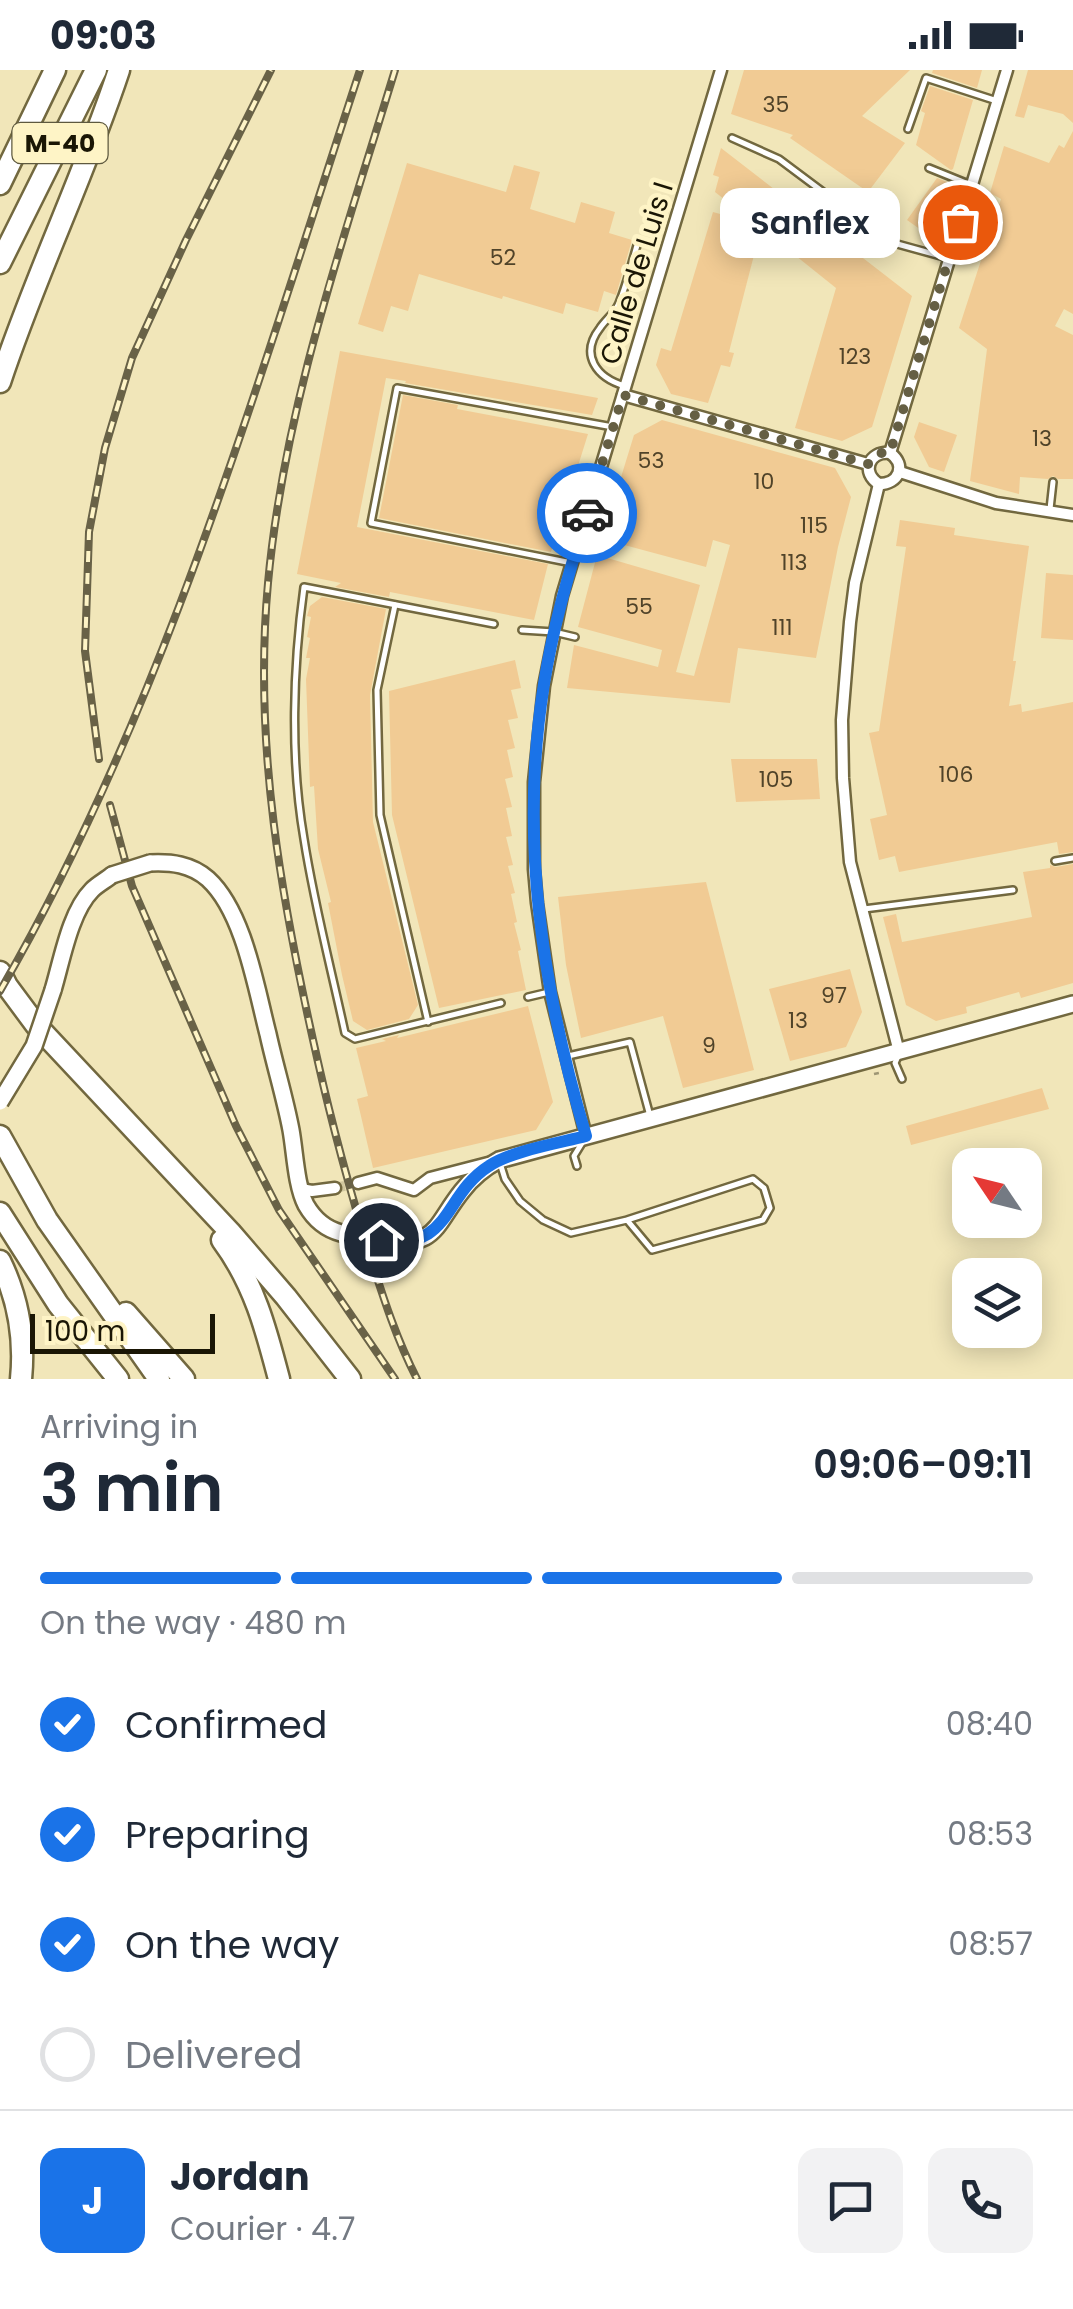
<!DOCTYPE html>
<html lang="en">
<head>
<meta charset="utf-8">
<style>
	:root { --surface:#fff; --page:#f2f2f3; --text:#1f2937; --muted:#747a83; --line:#e0e1e3; --accent:#1a73e8 }
	body { margin:0; font-family:Poppins,sans-serif; background:var(--page); color:var(--text); height:100vh; display:flex; flex-direction:column; font-size:38px; white-space:nowrap }
	* { box-sizing:border-box; margin:0 }
	p { font-size:32px; color:var(--muted) }
	.icon { flex:none; width:55px; height:55px; fill:none; stroke:currentColor; stroke-width:2; stroke-linecap:round; stroke-linejoin:round }
	.map { position:relative; height:1309px; overflow:hidden }
	.side { display:flex; flex-direction:column; background:var(--surface); flex:1 }
	.side>* { flex:none }
	.needle { width:65px; rotate:305deg }
	.controls { position:absolute; left:952px; top:1078px; display:grid; gap:20px }
	.controls a { display:grid; place-items:center; width:90px; height:90px; border-radius:20px; background:var(--surface); box-shadow:0 5px 25px #0003; font-size:50px }
	.scale { position:absolute; left:30px; bottom:25px; width:185px; box-sizing:border-box; padding-left:10px; border:5px solid #1a1605; border-top:0; font-size:28px; line-height:35px; white-space:nowrap; color:#1a1605; -webkit-text-stroke:8px #fef4c6; paint-order:stroke }
	.pin { position:absolute; display:grid; place-items:center; width:85px; height:85px; color:#fff; margin:-42px; border:5px solid #fff; border-radius:50%; box-shadow:0 2px 10px #0007 }
	.courier { position:absolute; display:grid; place-items:center; width:100px; height:100px; margin:-50px; border:8px solid #1a73e8; border-radius:50%; background:#fff; color:#222; box-shadow:0 2px 12px #0007 }
	.bubble { position:absolute; height:70px; border-radius:20px; background:var(--surface); box-shadow:0 5px 25px #0003; font-size:32px; font-weight:600; line-height:70px; text-align:center }
	.overview em { font-style:normal; font-weight:600 }
	.overview div { display:flex; flex-direction:column-reverse }
	.overview { display:flex; align-items:center; justify-content:space-between; height:170px; padding:0 40px }
	h1 { font-size:65px; font-weight:600; line-height:75px }
	.bar { display:grid; grid-template-columns:repeat(4,1fr); gap:15px 10px; align-content:center; height:120px; padding:0 40px }
	.bar i { height:12px; border-radius:8px; background:var(--line) }
	.bar .active { background:var(--accent) }
	.bar p { grid-column:span 4 }
	.line { display:flex; align-items:center; gap:25px; padding:0 40px; border-top:2px solid var(--line) }
	.line div { flex:1 }
	.round { display:grid; place-items:center; flex:none; width:105px; height:105px; border-radius:20px; background:var(--page) }
	ol { padding:0 40px; list-style:none }
	li { display:flex; align-items:center; gap:30px; height:110px }
	li p { margin-inline-start:auto }
	li .icon { padding:10px; border-radius:50%; background:var(--accent); color:#fff; stroke-width:4 }
	li:last-child { color:var(--muted) }
	li i { width:55px; height:55px; border:5px solid var(--line); border-radius:50% }
	.status { display:flex; justify-content:space-between; align-items:center; height:70px; padding:0 50px; background:var(--surface); direction:ltr }
	.status svg { height:28px; fill:currentColor }
	.map>svg:first-child { display:block }
	.building { fill:#f1cb94 }
	.lines { fill:none; stroke-linecap:round; stroke-linejoin:round }
	.street-tunnel { stroke:#d1c79e; stroke-width:10; stroke-dasharray:10 5; stroke-linecap:butt }
	.secondary-tunnel { stroke:#d1c79e; stroke-width:15; stroke-dasharray:15 8; stroke-linecap:butt }
	.lane-casing { stroke:#72683f; stroke-width:10 }
	.street-casing { stroke:#72683f; stroke-width:15 }
	.secondary-casing { stroke:#72683f; stroke-width:20 }
	.highway-casing { stroke:#72683f; stroke-width:25 }
	.path { stroke:#9e9674; stroke-width:2.5; stroke-dasharray:5 8; stroke-linecap:butt }
	.lane { stroke:#fff; stroke-width:5 }
	.street { stroke:#fff; stroke-width:10 }
	.secondary { stroke:#fff; stroke-width:15 }
	.highway { stroke:#fff; stroke-width:20 }
	.rail-casing { stroke:#696247; stroke-width:8 }
	.rail { stroke:#fef4c6; stroke-width:4; stroke-dasharray:11; stroke-linecap:butt }
	.secondary-bridge-casing { stroke:#72683f; stroke-width:20; stroke-linecap:butt }
	.secondary-bridge { stroke:#fff; stroke-width:15 }
	.done { stroke:#655f44; stroke-width:10; stroke-dasharray:0 18 }
	.route { stroke:#1a73e8; stroke-width:12 }
	.labels { text-anchor:middle; stroke-width:9; stroke-linejoin:round; paint-order:stroke }
	.number-label { font-size:22px; fill:#504329 }
	.shield { fill:#fef4c6; stroke:#5e593f; stroke-width:2.5 }
	.shield-label { font-size:25px; font-weight:bold; fill:#1a1605 }
	.street-label { font-size:28px; fill:#1a1605; stroke:#fef4c6 }
</style>
</head>
<body>
<div class="status"><b>09:03</b><svg viewBox="0 0 49 12"><path d="M0 12V9h3v3zM5 12V6h3v6zM10 12V3h3v9zM15 12V0h3v12zM26 1h20v11H26zM47 4h2v5h-2z"/></svg></div>
<div class="map">
<svg width="1073" height="1309" viewBox="0 0 1073 1309">
	<rect width="100%" height="100%" fill="#f1e6b9"/>
	<g class="building">
		<polygon points="744,0 910,0 862,46 905,73 868,122 790,68 793,65 731,44"/>
		<polygon points="933,0 982,0 977,18 932,3"/>
		<polygon points="1028,0 1073,0 1073,53 1063,44 1028,35 1024,48 1015,46"/>
		<polygon points="930,16 973,30 953,99 951,100 916,75 925,43 921,41"/>
		<polygon points="1073,61 1073,244 1064,239 1055,256 1073,265 1073,409 1058,409 1053,406 1048,409 1020,407 1019,424 970,411 987,279 959,258 1001,129 990,123 1004,76 1049,93 1059,75 1064,78"/>
		<polygon points="721,78 912,226 872,357 842,371 795,358 836,218 761,158 729,282 734,283 730,297 721,295 708,333 671,324 656,295 661,278 671,281 713,142 756,154 715,122 719,107 713,105"/>
		<polygon points="407,93 506,122 514,95 540,102 530,139 575,153 581,132 615,142 609,163 632,170 616,225 604,221 598,242 566,233 563,244 503,226 502,229 419,204 408,241 391,236 383,262 358,254"/>
		<polygon points="937,108 947,112 931,167 907,150"/>
		<polygon points="340,281 598,328 592,345 405,313 406,311 386,308 357,457 548,494 534,550 390,522 389,527 335,517 341,513 297,504"/>
		<polygon points="403,325 458,335 457,339 588,364 551,482 379,448"/>
		<polygon points="662,350 835,398 851,427 838,477 816,588 738,578 730,633 567,618 574,575 658,597 662,580 578,557 597,485 700,515 676,602 694,606 730,475 713,470 706,497 602,469 634,365"/>
		<polygon points="919,352 957,365 944,402 929,397 914,367"/>
		<polygon points="900,450 955,458 954,465 1029,476 1013,591 1016,591 1009,636 1021,634 1022,642 1073,632 1073,782 1059,784 1057,772 899,802 895,786 879,790 870,749 887,745 869,663 879,661 906,477 896,476"/>
		<polygon points="1046,503 1073,505 1073,570 1041,568"/>
		<polygon points="322,527 386,539 370,625 373,752 418,935 409,949 367,960 353,951 342,905 328,833 331,832 318,779 314,716 310,717 306,609 310,588 306,588 310,568 307,567 311,547 307,546 310,536"/>
		<polygon points="515,590 521,618 511,620 518,648 508,650 515,678 507,680 513,707 505,709 512,737 506,738 512,766 506,767 513,795 508,796 515,823 511,824 517,852 514,853 521,880 518,881 526,920 439,938 392,745 389,621"/>
		<polygon points="731,689 817,689 820,729 736,732"/>
		<polygon points="1073,794 1073,913 1021,928 1019,922 966,937 967,943 936,951 906,935 883,847 896,844 902,872 1032,847 1023,802 1050,798 1050,795 1056,797"/>
		<polygon points="706,812 754,1000 683,1018 663,946 581,968 566,895 558,827"/>
		<polygon points="850,899 862,942 846,977 790,991 769,919"/>
		<polygon points="528,936 553,1032 536,1060 373,1098 357,1029 368,1026 356,978 386,971 382,969 399,965 397,968"/>
		<polygon points="1042,1018 1049,1039 911,1075 906,1056"/>
	</g>
	<g class="lines">
		<polyline class="street-tunnel" points="335,1118 358,1113"/>
		<polyline class="secondary-tunnel" points="341,1163 381,1170"/>
		<defs>
			<g id="lane">
				<polyline points="908,59 926,8 997,31"/>
				<polyline points="732,68 779,89 890,172 948,188"/>
				<polyline points="929,98 971,115"/>
				<path d="M625 316C597 308 579 285 600 258 606 249 615 243 619 233 627 214 632 192 638 172"/>
				<polyline points="1050,439 1053,412"/>
				<polyline points="578,471 599,477"/>
				<polyline points="572,493 371,453 397,318 613,357"/>
				<polyline points="395,535 377,620 380,745 428,952"/>
				<path d="M494 554 304 517C293 597 290 688 304 769 314 834 331 898 345 963L355 969 501 933"/>
				<polyline points="522,560 554,562 575,567"/>
				<polyline points="1055,791 1073,788"/>
				<polyline points="864,839 1013,820"/>
				<polyline points="528,927 549,922"/>
				<polyline points="899,984 895,993 902,1009"/>
				<polyline points="568,986 630,972 650,1046"/>
				<polyline points="500,1093 505,1109 520,1131 543,1150 571,1163 627,1150 652,1180 763,1150 770,1138 764,1118 753,1109 627,1150"/>
				<polyline points="577,1096 574,1086 582,1073"/>
			</g>
			<g id="street">
				<polyline points="623,325 868,394"/>
				<polyline points="890,383 1007,0"/>
				<polyline points="900,402 996,433 1073,445"/>
				<polyline points="879,414 855,513 850,552 842,650 843,708 850,792 899,982"/>
				<path d="M879 414C861 403 868 381 890 383"/>
				<path d="M879 414C899 414 907 395 890 383"/>
				<polyline points="586,1066 550,922 537,833 534,799 534,712 544,616 562,526 721,0"/>
				<polyline points="358,1113 377,1108 414,1120 430,1108 488,1093"/>
				<polyline points="301,1119 312,1121 335,1118"/>
			</g>
			<g id="secondary">
				<path d="M150 793C171 792 191 794 208 809 244 842 256 918 268 964 275 996 285 1028 291 1060 295 1082 296 1116 306 1135 314 1149 326 1159 341 1163"/>
				<path d="M53 920C62 890 70 842 92 820 98 814 106 810 112 805"/>
				<path d="M381 1170C437 1179 434 1156 462 1121 472 1108 484 1098 499 1090L1073 934"/>
			</g>
			<g id="highway">
				<polyline points="0,114 55,0"/>
				<polyline points="0,193 96,0"/>
				<path d="M0 312C35 206 84 106 119 0"/>
				<polyline points="0,902 7,916 36,955 230,1162 286,1227 350,1309"/>
				<polyline points="0,1066 47,1150 159,1309"/>
				<polyline points="0,1143 58,1234 118,1309"/>
				<path d="M222 1170C254 1213 266 1259 279 1309"/>
				<path d="M0 1191C18 1228 25 1269 21 1309"/>
				<polyline points="126,1243 184,1309"/>
			</g>
		</defs>
		<use href="#lane" class="lane-casing"/>
		<use href="#street" class="street-casing"/>
		<use href="#secondary" class="secondary-casing"/>
		<use href="#highway" class="highway-casing"/>
		<polyline class="path" points="874,1004 883,1002"/>
		<use href="#lane" class="lane"/>
		<use href="#street" class="street"/>
		<use href="#secondary" class="secondary"/>
		<use href="#highway" class="highway"/>
		<defs>
			<g id="rail">
				<path d="M395 0C344 168 284 337 268 513 253 676 282 834 318 992 333 1059 351 1124 371 1189 384 1230 397 1270 417 1309"/>
				<polyline points="99,689 85,581 89,462 105,378 132,288 186,170 271,0"/>
				<polyline points="110,735 132,816 236,1056 279,1140 395,1309"/>
				<path d="M0 921C166 634 257 313 360 0"/>
			</g>
		</defs>
		<use href="#rail" class="rail-casing"/>
		<use href="#rail" class="rail"/>
		<defs>
			<g id="secondary-bridge">
				<polyline points="112,805 150,793"/>
				<polyline points="0,1032 34,976 53,920"/>
			</g>
		</defs>
		<use href="#secondary-bridge" class="secondary-bridge-casing"/>
		<use href="#secondary-bridge" class="secondary-bridge"/>
	</g>
	<g class="lines">
		<path class="done" d="M587 443 623 325 868 394C874 384 879 382 890 383L960 152"/>
		<path class="route" d="M381 1170C452 1181 442 1126 489 1096 511 1081 559 1073 586 1066 542 919 519 766 544 614 553 555 570 500 587 443"/>
	</g>
	<g class="labels">
		<g class="number-label">
			<text x="776" y="42">35</text>
			<text x="503" y="195">52</text>
			<text x="855" y="294">123</text>
			<text x="1042" y="376">13</text>
			<text x="651" y="398">53</text>
			<text x="764" y="419">10</text>
			<text x="814" y="463">115</text>
			<text x="794" y="500">113</text>
			<text x="639" y="544">55</text>
			<text x="782" y="565">111</text>
			<text x="956" y="712">106</text>
			<text x="776" y="717">105</text>
			<text x="834" y="933">97</text>
			<text x="798" y="958">13</text>
			<text x="709" y="983">9</text>
		</g>
		<rect class="shield" x="12.5" y="53" width="95" height="40" rx="8"/>
		<g class="shield-label">
			<text x="60" y="82">M-40</text>
		</g>
		<g class="street-label">
			<text transform="translate(636 203) rotate(-73)" y="10">Calle de Luis I</text>
		</g>
	</g>
</svg>
<div class="controls">
<a><svg class="needle" viewBox="-14 -14 28 28"><path d="M0-13l5 13h-10z" fill="#e53935"/><path d="M0 13l5-13h-10z" fill="#747a83"/></svg></a>
<a><svg class="icon" aria-label="layers" viewBox="0 0 24 24"><path d="M12 4l9 5-9 5-9-5zM3 14l9 5 9-5"/></svg></a>
</div>
<div class="scale">100 m</div>
<div class="pin" style="left:960px;top:152px;background:#ea580c"><svg class="icon" aria-label="bag" viewBox="0 0 24 24"><path d="M5 8h14l-1 12H6zM9 8a3 3 0 0 1 6 0"/></svg></div>
<div class="pin" style="left:381px;top:1170px;background:#1f2937"><svg class="icon" aria-label="home" viewBox="0 0 24 24"><path d="M3 11l9-7 9 7M6 9v11h12V9"/></svg></div>
<div class="courier" style="left:587px;top:443px"><svg class="icon" aria-label="car" viewBox="0 0 24 24"><path d="M5 17H2v-5l4-1 3-4h7l3 4 3 1v5h-3M9 17h6M6 11h13"/><circle cx="7" cy="17" r="2"/><circle cx="17" cy="17" r="2"/></svg></div>
<div class="bubble" style="left:720px;top:118px;width:180px">Sanflex</div>
</div>
<section class="side">
<div class="overview"><div><h1>3 min</h1><p>Arriving in</p></div><em>09:06–09:11</em></div>
<div class="bar"><i class="active"></i><i class="active"></i><i class="active"></i><i></i><p>On the way · 480 m</p></div>
<ol>
<li><svg class="icon" aria-label="check" viewBox="0 0 24 24"><path d="M5 12l5 5 9-10"/></svg>Confirmed<p>08:40</p></li>
<li><svg class="icon" aria-label="check" viewBox="0 0 24 24"><path d="M5 12l5 5 9-10"/></svg>Preparing<p>08:53</p></li>
<li><svg class="icon" aria-label="check" viewBox="0 0 24 24"><path d="M5 12l5 5 9-10"/></svg>On the way<p>08:57</p></li>
<li><i></i>Delivered</li>
</ol>
<div class="line" style="height:180px"><b class="round" style="background:var(--accent);color:#fff">J</b><div><b>Jordan</b><p>Courier · 4.7</p></div><a class="round"><svg class="icon" aria-label="chat" viewBox="0 0 24 24"><path d="M4 5h16v11H9l-5 4z"/></svg></a><a class="round"><svg class="icon" aria-label="phone" viewBox="0 0 24 24"><path d="M5 4h4l2 5-3 2q2 4 5 5l2-3 5 2v4C11 20 4 13 5 4z"/></svg></a></div>
</section>
</body>
</html>
